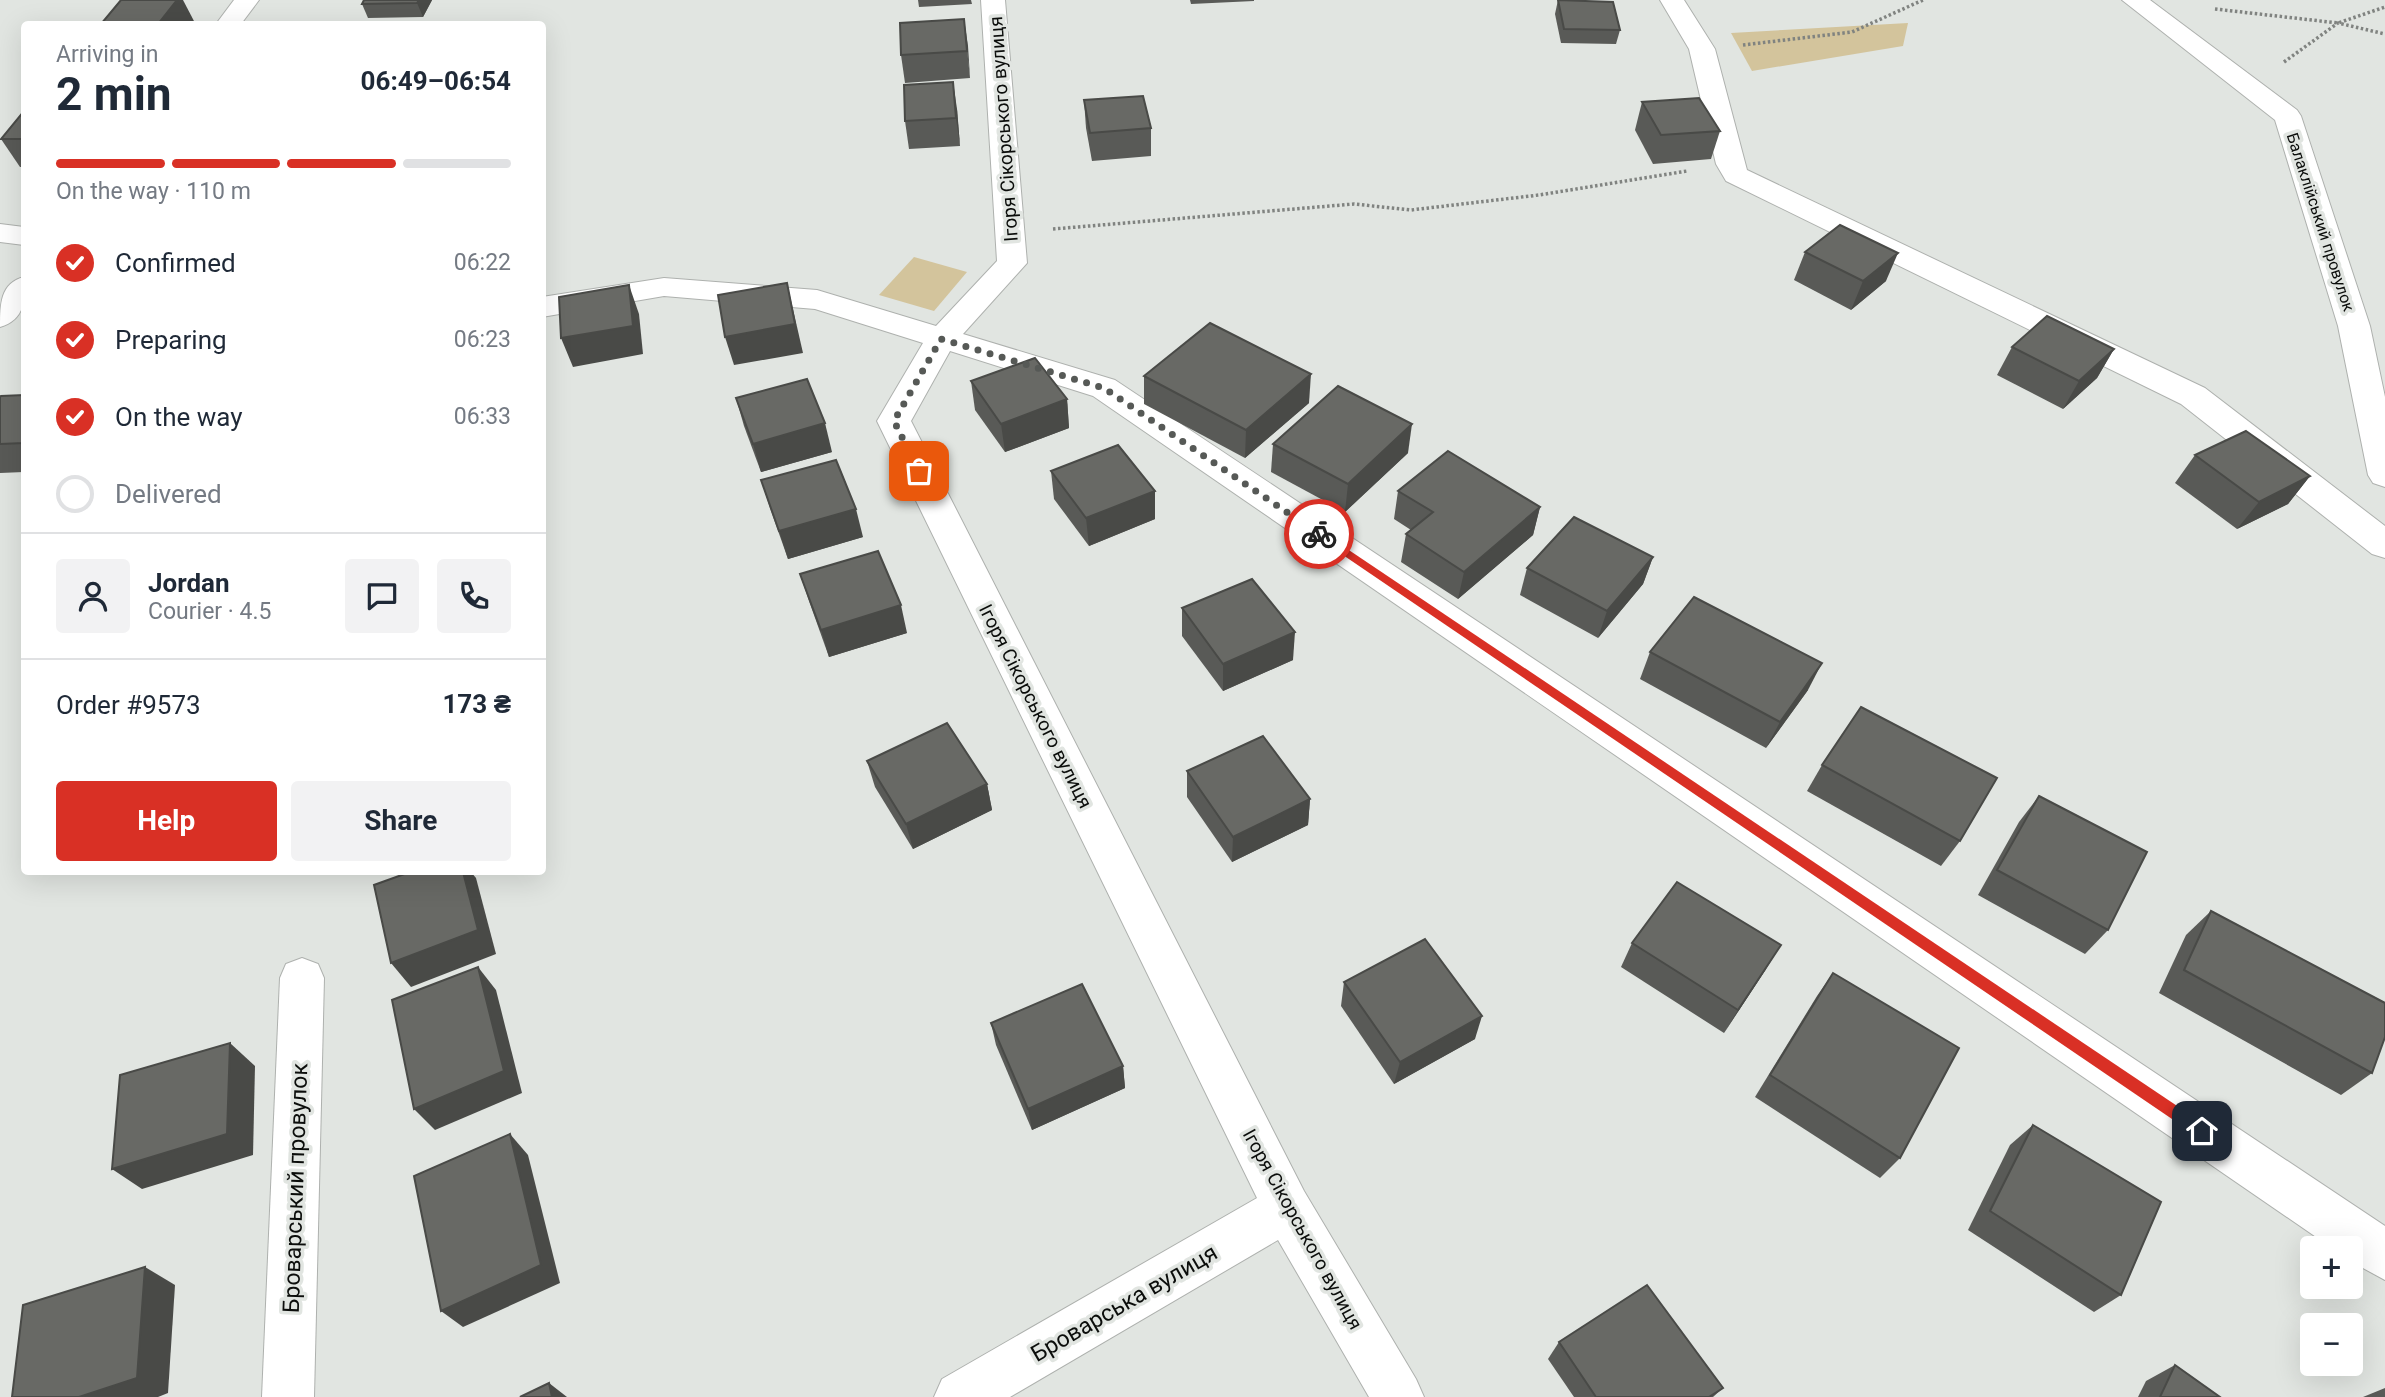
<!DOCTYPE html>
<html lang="en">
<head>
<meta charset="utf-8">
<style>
	:root { --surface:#fff; --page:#f2f2f3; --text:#1f2937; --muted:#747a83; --line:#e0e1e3; --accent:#d93025 }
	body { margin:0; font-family:Roboto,sans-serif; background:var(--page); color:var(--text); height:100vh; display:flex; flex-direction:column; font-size:26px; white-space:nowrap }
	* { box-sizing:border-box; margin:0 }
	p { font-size:23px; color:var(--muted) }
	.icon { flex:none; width:38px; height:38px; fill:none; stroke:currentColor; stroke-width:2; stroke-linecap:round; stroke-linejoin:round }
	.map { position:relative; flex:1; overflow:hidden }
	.panel { position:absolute; left:21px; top:21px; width:525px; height:854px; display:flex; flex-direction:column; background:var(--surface); border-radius:7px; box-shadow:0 7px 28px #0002 }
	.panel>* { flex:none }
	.buttons { position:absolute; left:2300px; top:1236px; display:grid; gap:14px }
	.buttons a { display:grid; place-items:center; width:63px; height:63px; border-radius:7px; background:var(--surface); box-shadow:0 7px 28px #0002; font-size:35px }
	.pin { position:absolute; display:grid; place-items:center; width:60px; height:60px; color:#fff; margin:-30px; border-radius:14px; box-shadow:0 4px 10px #0006 }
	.courier { position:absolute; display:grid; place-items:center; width:70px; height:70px; margin:-35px; border:5px solid #d93025; border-radius:50%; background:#fff; color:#222; box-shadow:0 2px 9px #0007 }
	.headline em { font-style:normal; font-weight:700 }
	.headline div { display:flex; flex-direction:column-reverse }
	.headline { display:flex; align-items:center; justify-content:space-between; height:119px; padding:0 35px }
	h1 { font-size:46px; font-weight:700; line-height:52px }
	.bar { display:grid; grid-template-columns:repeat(4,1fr); gap:10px 7px; align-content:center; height:84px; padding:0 35px }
	.bar i { height:9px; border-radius:5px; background:var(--line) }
	.bar .on { background:var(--accent) }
	.bar p { grid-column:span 4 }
	.line { display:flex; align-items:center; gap:18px; padding:0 35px; border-top:2px solid var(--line) }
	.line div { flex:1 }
	.round { display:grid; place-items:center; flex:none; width:74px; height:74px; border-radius:7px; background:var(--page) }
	ol { padding:0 35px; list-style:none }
	li { display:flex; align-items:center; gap:21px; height:77px }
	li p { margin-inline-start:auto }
	li .icon { padding:7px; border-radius:50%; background:var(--accent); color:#fff; stroke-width:4 }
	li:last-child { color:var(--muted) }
	li i { width:38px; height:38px; border:4px solid var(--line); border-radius:50% }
	.action { display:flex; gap:14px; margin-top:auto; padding:14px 35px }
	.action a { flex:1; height:80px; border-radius:7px; background:var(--accent); color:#fff; font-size:28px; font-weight:700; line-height:80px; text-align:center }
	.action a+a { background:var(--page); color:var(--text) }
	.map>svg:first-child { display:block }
	.green { fill:#d3c49c }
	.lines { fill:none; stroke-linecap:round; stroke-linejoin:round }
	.minor-casing { stroke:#aeb1ae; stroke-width:2 }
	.path { stroke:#808380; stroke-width:3.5; stroke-dasharray:2.5 2.5; stroke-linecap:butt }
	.minor { fill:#fff; fill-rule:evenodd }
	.wall { fill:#595a57 }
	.shaded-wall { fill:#494a47 }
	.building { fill:#686965; stroke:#494a47; stroke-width:2 }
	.route { fill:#d93025 }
	.done { stroke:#565956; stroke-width:7; stroke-dasharray:0 12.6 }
	.labels { text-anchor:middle; stroke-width:7; stroke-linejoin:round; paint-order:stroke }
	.far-street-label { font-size:16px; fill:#0b0d0b; stroke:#e1e5e1 }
	.street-label { font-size:19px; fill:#0b0d0b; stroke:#e1e5e1 }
	.near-street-label { font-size:23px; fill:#0b0d0b; stroke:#e1e5e1 }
</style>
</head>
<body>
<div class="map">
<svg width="2385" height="1397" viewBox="0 0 2385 1397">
	<rect width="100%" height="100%" fill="#e1e5e1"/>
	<g class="green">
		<polygon points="1908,23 1903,46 1752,71 1731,33"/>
		<polygon points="914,257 967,272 934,311 879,295"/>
	</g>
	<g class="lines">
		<defs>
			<g id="minor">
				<polygon points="234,0 259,0 241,24 216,24"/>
				<polygon points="981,0 1005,0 1027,263 963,334 1115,380 2385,1226 2385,1280 2350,1261 2350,1248 2332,1248 1093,396 950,351 911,421 1304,1191 1416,1379 1424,1397 1369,1397 1278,1240 1010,1397 934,1397 942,1379 1257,1198 877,421 923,343 815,309 664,296 542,317 542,297 664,278 817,290 936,326 997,261"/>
				<polygon points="1660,0 1684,0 1715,49 1747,170 2205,388 2385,526 2385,558 2372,554 2181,404 1726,181 1716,164 1689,49"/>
				<polygon points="2122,0 2150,0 2297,110 2301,116 2370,326 2385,397 2385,487 2373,483 2368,475 2338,326 2275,120"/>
				<polygon points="0,224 24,227 24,245 0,242"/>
				<path d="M24 277C26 298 25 320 0 327 0 305 0 283 24 277Z"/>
				<polygon points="302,958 318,964 324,978 314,1397 262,1397 280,978 286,964"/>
			</g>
		</defs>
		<use href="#minor" class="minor-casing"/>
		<g class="path">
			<polyline points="2215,9 2338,23 2385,7"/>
			<polyline points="1743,45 1852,32 1923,0"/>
			<polyline points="2284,62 2338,23 2385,34"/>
			<polyline points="1053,229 1354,204 1411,210 1539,195 1687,171"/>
		</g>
		<use href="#minor" class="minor"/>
	</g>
	<g class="wall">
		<polygon points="364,0 432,0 423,17 368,18 362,4"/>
		<polygon points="918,0 971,0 972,4 919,7"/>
		<polygon points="1190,0 1254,0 1254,1 1191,4"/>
		<polygon points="1558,0 1620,30 1616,44 1561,43 1555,14"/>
		<polygon points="964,19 970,78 905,83 901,55"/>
		<polygon points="195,23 193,24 101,24"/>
		<polygon points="1084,100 1151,128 1151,156 1092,161 1086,128"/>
		<polygon points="1642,102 1720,131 1711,159 1653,164 1635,130"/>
		<polygon points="957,109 960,146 909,149 905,121"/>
		<polygon points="24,111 24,167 20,167 1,139"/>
		<polygon points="1805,252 1886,281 1851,310 1794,280"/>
		<polygon points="2012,347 2114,349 2097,378 2063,409 1997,375"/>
		<polygon points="1144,376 1309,403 1245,458 1144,404"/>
		<polygon points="971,381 1067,399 1069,428 1005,452 975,410"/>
		<polygon points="24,395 24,472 0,473 0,397"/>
		<polygon points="736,398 832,452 761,472 744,426"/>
		<polygon points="1273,444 1408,453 1345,512 1271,472"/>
		<polygon points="2195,455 2310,476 2288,504 2237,529 2175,483"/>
		<polygon points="1051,471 1155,491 1155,519 1089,546 1054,499"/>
		<polygon points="761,480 863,537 788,559 770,508"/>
		<polygon points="1398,491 1540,507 1533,535 1458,599 1401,562 1406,534 1411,530 1394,519"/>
		<polygon points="1653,557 1643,584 1598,638 1520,595 1527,568"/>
		<polygon points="800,574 907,633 829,657 809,601"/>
		<polygon points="1182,608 1293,660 1223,691 1182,636"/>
		<polygon points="1650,652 1808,690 1766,748 1640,679"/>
		<polygon points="867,761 987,784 992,810 913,849 875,787"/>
		<polygon points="1822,765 1960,841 1941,866 1807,791"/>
		<polygon points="1187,771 1310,799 1308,825 1232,862 1187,797"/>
		<polygon points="2039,796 2108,930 2085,954 1978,895 2019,822"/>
		<polygon points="2211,911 2372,1073 2341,1095 2159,993 2186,935"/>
		<polygon points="1632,943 1766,969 1724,1033 1621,967"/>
		<polygon points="1833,973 1900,1158 1880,1178 1755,1097 1817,996"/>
		<polygon points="1344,982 1475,1039 1394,1084 1341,1006"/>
		<polygon points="991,1023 1123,1066 1125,1088 1032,1130 996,1045"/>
		<polygon points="2033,1125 2121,1295 2094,1312 1968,1230 2010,1145"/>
		<polygon points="1559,1342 1723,1388 1713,1397 1574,1397 1548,1359"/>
		<polygon points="2175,1365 2220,1397 2138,1397 2146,1381"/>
		<polygon points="2385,1388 2385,1397 2363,1397"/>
	</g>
	<g class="shaded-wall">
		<polygon points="177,0 183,0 195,23 193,24 158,24"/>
		<polygon points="419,0 432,0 423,17 417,3"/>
		<polygon points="964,19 968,46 970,78 967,51"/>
		<polygon points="953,82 957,109 960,146 956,118"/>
		<polygon points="1898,253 1886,281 1851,310 1863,281"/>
		<polygon points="787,283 803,353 734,365 725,337"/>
		<polygon points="629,285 639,314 643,354 573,367 561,338"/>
		<polygon points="2114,349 2097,378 2063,409 2079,381"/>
		<polygon points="1311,374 1309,403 1245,458 1246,430"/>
		<polygon points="1067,399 1069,428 1005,452 1001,424"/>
		<polygon points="825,423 832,452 761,472 753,444"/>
		<polygon points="1412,424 1408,453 1345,512 1348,484"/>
		<polygon points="2310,476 2288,504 2237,529 2259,502"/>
		<polygon points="1155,491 1155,519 1089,546 1086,518"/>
		<polygon points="1540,507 1533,535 1458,599 1464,572"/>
		<polygon points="856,509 863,537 788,559 779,531"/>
		<polygon points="1653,557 1643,584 1598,638 1607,611"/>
		<polygon points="901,605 907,633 829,657 821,630"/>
		<polygon points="1295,632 1293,660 1223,691 1223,664"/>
		<polygon points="1822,663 1808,690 1766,748 1780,722"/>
		<polygon points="987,784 992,810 913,849 906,824"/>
		<polygon points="1310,799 1308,825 1232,862 1233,837"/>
		<polygon points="463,872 471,872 476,878 496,954 411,987 391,963"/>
		<polygon points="1781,945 1766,969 1724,1033 1738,1010"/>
		<polygon points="478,967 496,990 522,1093 435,1130 414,1109"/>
		<polygon points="1482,1016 1475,1039 1394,1084 1400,1062"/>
		<polygon points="230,1043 255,1066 253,1155 142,1189 112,1169"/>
		<polygon points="1123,1066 1125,1088 1032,1130 1028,1109"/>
		<polygon points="510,1134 528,1155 560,1283 463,1327 441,1311"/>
		<polygon points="145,1267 175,1285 168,1393 158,1397 79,1397"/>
		<polygon points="549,1383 567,1397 552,1397"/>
	</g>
	<g class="building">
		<polygon points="121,0 177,0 158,24 101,24"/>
		<polygon points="364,0 419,0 417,3 362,4"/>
		<polygon points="1558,0 1613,2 1620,30 1564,29"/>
		<polygon points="964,19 967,51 901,55 900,23"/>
		<polygon points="953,82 956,118 905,121 904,85"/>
		<polygon points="1143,96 1151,128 1090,133 1084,100"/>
		<polygon points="1699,98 1720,131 1661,135 1642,102"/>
		<polygon points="24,111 24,139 1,139"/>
		<polygon points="1840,225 1898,253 1863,281 1805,252"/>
		<polygon points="787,283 795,324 725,337 718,295"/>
		<polygon points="629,285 633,326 561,338 559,297"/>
		<polygon points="2047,316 2114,349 2079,381 2012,347"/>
		<polygon points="1210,323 1311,374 1246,430 1144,376"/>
		<polygon points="1035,358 1067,399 1001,424 971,381"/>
		<polygon points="807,379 825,423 753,444 736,398"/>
		<polygon points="1338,386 1412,424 1348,484 1273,444"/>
		<polygon points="24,395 24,443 0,444 0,397 1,396"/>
		<polygon points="2246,431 2310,476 2259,502 2195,455"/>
		<polygon points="1118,445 1155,491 1086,518 1051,471"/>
		<polygon points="1448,451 1540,507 1464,572 1406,534 1433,512 1398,491"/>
		<polygon points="836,460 856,509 779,531 761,480"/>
		<polygon points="1574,517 1653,557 1607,611 1527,568"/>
		<polygon points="878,551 901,605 821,630 800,574"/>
		<polygon points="1252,579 1295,632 1223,664 1182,608"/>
		<polygon points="1694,597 1822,663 1780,722 1650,652"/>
		<polygon points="1861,707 1997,778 1960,841 1822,765"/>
		<polygon points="947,723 987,784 906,824 867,761"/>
		<polygon points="1263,736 1310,799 1233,837 1187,771"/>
		<polygon points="2039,796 2147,852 2108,930 1997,870"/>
		<polygon points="410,872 463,872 478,930 391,963 374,885"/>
		<polygon points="1677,882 1781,945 1738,1010 1632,943"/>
		<polygon points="2211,911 2385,1003 2385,1037 2372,1073 2184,970"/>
		<polygon points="1425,939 1482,1016 1400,1062 1344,982"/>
		<polygon points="478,967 504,1071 414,1109 392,1000"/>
		<polygon points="1833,973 1959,1048 1900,1158 1770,1075"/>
		<polygon points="1082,984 1123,1066 1028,1109 991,1023"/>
		<polygon points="230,1043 227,1134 112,1169 120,1075"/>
		<polygon points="2033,1125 2161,1202 2121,1295 1990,1211"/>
		<polygon points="510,1134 541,1265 441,1311 414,1176"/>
		<polygon points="145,1267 137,1378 79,1397 12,1397 23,1305"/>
		<polygon points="1647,1285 1723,1388 1709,1397 1596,1397 1559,1342"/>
		<polygon points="2175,1365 2220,1397 2160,1397"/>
		<polygon points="549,1383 552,1397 520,1397"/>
	</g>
	<polygon class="route" points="1319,530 2207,1126 2207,1136 2197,1136 1315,536 1315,531"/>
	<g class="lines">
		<polyline class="done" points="919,471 894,421 941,339 1104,388 1319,534"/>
	</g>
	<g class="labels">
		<g class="far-street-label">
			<text transform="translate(2321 222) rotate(72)" y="6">Балаклійський провулок</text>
		</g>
		<g class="street-label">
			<text transform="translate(1003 129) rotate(-94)" y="7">Ігоря Сікорського вулиця</text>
			<text transform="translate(1036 706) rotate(63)" y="7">Ігоря Сікорського вулиця</text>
			<text transform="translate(1303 1229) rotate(61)" y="7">Ігоря Сікорського вулиця</text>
		</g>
		<g class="near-street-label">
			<text transform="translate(295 1188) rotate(-88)" y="8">Броварський провулок</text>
			<text transform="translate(1124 1303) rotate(-30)" y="8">Броварська вулиця</text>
		</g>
	</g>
</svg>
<div class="buttons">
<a>+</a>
<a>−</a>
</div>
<div class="pin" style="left:919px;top:471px;background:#ea580c"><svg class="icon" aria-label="bag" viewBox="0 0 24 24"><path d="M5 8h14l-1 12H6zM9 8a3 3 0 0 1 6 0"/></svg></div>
<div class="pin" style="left:2202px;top:1131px;background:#1f2937"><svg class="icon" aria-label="home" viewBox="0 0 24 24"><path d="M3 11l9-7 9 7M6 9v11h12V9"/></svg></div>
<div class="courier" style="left:1319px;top:534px"><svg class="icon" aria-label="bike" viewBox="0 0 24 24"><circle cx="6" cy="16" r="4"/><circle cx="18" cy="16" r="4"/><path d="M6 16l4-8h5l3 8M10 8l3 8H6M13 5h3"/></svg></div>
<section class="panel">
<div class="headline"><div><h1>2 min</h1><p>Arriving in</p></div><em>06:49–06:54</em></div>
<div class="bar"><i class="on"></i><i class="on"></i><i class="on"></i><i></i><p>On the way · 110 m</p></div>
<ol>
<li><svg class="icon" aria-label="check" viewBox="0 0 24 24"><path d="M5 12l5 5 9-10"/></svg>Confirmed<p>06:22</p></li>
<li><svg class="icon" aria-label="check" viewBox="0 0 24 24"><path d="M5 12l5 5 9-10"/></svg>Preparing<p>06:23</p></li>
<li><svg class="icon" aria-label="check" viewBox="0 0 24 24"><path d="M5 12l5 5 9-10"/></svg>On the way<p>06:33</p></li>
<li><i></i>Delivered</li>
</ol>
<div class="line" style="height:126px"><a class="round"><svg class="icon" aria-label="person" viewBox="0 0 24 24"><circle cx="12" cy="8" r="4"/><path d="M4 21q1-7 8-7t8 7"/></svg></a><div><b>Jordan</b><p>Courier · 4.5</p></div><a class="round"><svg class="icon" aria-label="chat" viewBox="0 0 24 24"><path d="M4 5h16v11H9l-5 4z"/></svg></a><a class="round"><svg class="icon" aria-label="phone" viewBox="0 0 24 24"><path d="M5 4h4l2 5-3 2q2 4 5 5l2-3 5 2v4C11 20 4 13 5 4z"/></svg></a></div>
<div class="line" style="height:91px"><div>Order #9573</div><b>173 ₴</b></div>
<div class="action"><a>Help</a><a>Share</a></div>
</section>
</div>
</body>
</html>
